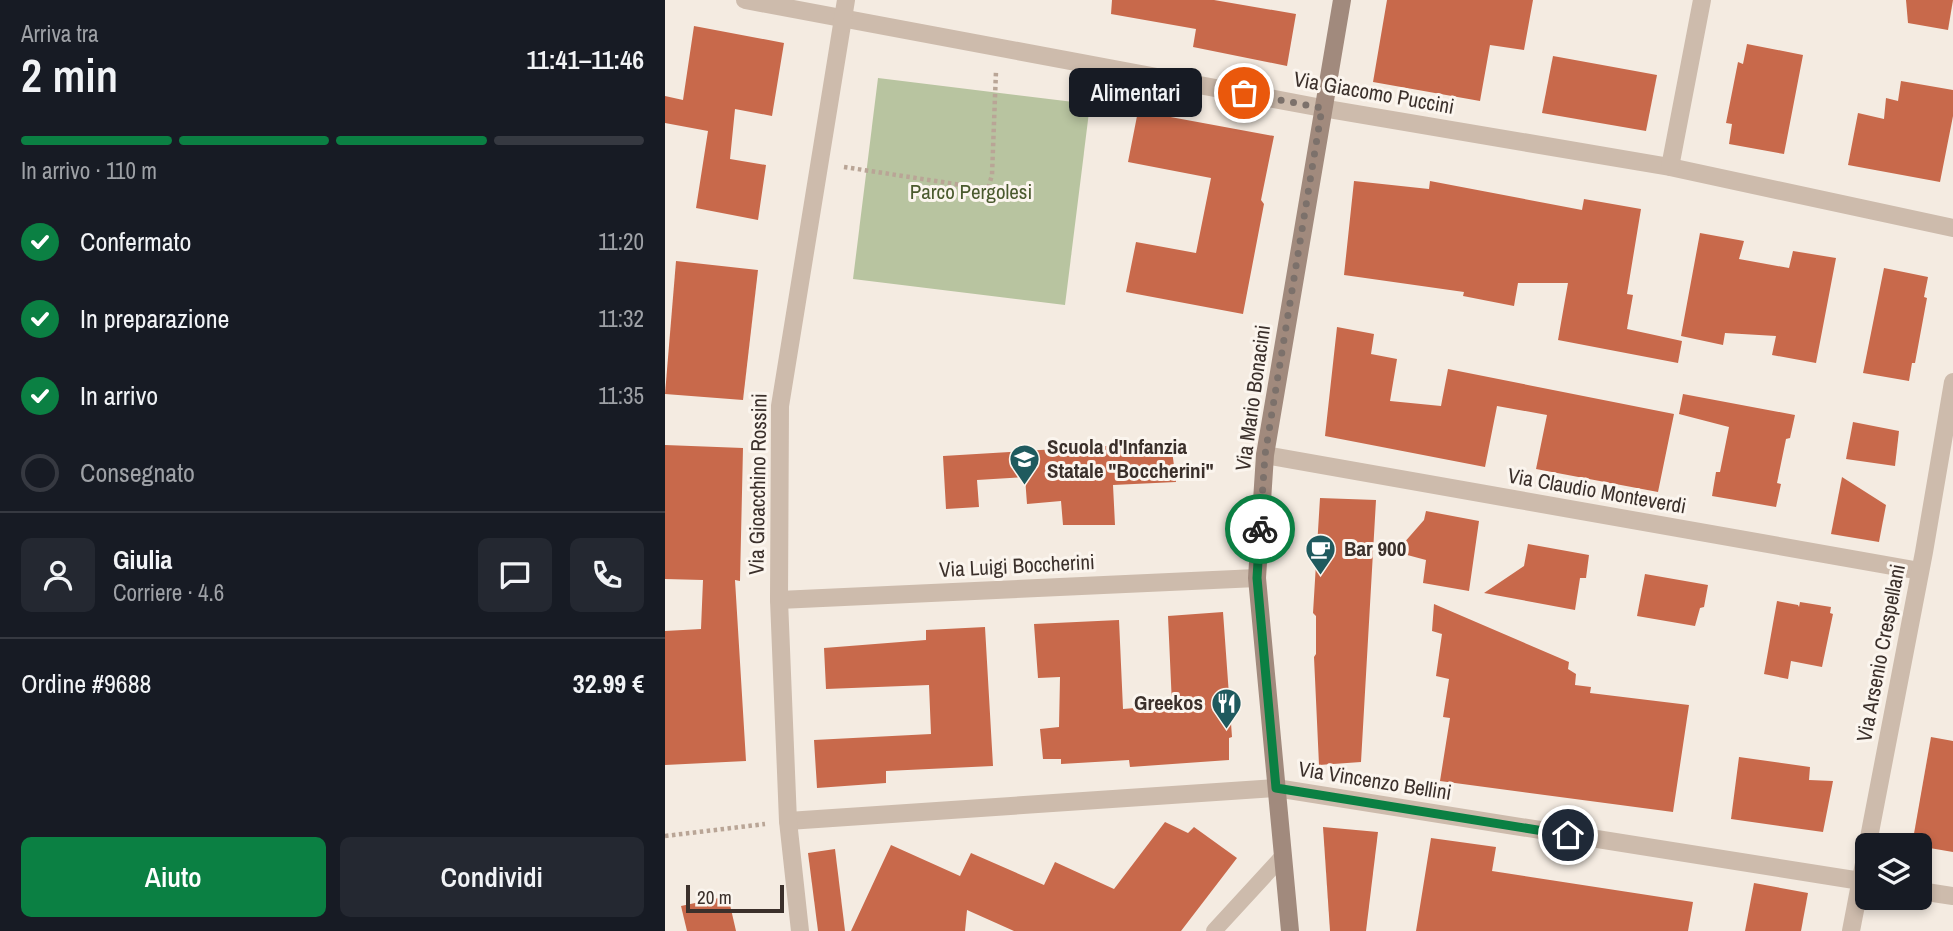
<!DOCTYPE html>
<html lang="it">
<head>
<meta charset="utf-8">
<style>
	:root { --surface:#171b24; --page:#242831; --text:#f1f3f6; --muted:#9ea1a6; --line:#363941; --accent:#0b8043 }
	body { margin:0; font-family:"Archivo Narrow",sans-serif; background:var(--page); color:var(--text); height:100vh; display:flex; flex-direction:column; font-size:26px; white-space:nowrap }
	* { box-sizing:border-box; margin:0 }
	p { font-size:23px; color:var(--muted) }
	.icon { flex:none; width:38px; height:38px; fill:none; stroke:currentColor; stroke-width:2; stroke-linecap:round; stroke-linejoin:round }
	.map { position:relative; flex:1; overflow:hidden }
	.side { display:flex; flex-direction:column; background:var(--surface); width:665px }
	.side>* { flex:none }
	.fabs { position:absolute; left:1190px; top:833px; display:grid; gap:14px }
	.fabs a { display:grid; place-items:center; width:77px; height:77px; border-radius:10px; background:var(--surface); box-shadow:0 4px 10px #0003; font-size:35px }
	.scale { position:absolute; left:21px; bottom:18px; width:98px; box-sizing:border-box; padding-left:7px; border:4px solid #3b302b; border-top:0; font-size:19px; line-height:24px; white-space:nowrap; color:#3b302b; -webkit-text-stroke:5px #fbf5ee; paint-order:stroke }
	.pin { position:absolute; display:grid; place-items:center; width:60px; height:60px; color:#fff; margin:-30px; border:4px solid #fff; border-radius:50%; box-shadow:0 2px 7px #0007 }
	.courier { position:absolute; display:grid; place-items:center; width:70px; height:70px; margin:-35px; border:5px solid #0b8043; border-radius:50%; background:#fff; color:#222; box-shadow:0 2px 9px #0007 }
	.bubble { position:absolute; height:49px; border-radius:10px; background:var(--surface); box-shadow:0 4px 10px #0003; font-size:23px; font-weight:600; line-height:49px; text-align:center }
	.overview em { font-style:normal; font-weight:600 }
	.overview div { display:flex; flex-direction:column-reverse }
	.overview { display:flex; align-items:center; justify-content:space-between; height:119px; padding:0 21px }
	h1 { font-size:46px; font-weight:600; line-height:52px }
	.bar { display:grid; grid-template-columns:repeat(4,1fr); gap:10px 7px; align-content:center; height:84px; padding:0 21px }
	.bar i { height:9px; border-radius:5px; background:var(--line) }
	.bar .selected { background:var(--accent) }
	.bar p { grid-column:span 4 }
	.line { display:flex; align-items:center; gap:18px; padding:0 21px; border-top:2px solid var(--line) }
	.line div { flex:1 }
	.round { display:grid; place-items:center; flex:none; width:74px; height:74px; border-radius:10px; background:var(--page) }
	ol { padding:0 21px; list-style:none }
	li { display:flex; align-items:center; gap:21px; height:77px }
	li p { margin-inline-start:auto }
	li .icon { padding:7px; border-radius:50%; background:var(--accent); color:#fff; stroke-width:4 }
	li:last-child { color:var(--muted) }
	li i { width:38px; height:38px; border:4px solid var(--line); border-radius:50% }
	.button { display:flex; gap:14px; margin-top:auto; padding:14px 21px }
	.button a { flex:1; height:80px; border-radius:10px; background:var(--accent); color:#fff; font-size:28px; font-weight:600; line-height:80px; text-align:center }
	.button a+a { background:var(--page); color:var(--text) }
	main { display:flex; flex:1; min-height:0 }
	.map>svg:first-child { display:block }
	.green { fill:#b8c4a0 }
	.building { fill:#c8694b }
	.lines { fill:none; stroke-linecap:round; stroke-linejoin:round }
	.path { stroke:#b9a596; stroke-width:4.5; stroke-dasharray:3.5 3.5; stroke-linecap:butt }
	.service { stroke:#cdbbac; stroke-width:16 }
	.minor { stroke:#cdbbac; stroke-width:18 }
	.secondary { stroke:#a18a7d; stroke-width:18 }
	.done { stroke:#7c716b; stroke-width:7; stroke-dasharray:0 12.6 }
	.route { stroke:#0b8043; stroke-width:9 }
	.labels { text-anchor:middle; stroke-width:6; stroke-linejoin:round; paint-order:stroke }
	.street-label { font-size:21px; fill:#3b302b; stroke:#fbf5ee }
	.park-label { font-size:21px; fill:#4a5a2e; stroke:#fbf5ee }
	.poi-label { font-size:21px; font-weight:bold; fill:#3b302b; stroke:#fbf5ee; text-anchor:start }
</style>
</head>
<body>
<main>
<section class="side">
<div class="overview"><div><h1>2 min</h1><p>Arriva tra</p></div><em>11:41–11:46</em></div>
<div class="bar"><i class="selected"></i><i class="selected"></i><i class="selected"></i><i></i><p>In arrivo · 110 m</p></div>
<ol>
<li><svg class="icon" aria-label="check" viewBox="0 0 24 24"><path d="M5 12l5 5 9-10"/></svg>Confermato<p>11:20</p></li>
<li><svg class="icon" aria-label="check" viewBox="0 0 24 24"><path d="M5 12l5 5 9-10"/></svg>In preparazione<p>11:32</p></li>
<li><svg class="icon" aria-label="check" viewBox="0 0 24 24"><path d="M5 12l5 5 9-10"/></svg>In arrivo<p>11:35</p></li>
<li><i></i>Consegnato</li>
</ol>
<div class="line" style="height:126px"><a class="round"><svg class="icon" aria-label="person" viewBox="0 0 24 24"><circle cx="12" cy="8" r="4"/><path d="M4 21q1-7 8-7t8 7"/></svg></a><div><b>Giulia</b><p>Corriere · 4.6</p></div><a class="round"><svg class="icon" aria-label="chat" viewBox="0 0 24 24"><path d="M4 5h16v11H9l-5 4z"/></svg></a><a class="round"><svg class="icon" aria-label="phone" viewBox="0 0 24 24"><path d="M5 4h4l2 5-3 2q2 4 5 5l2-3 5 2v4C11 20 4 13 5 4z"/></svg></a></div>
<div class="line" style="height:91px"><div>Ordine #9688</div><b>32.99 €</b></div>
<div class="button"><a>Aiuto</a><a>Condividi</a></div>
</section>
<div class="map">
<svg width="1288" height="931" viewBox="0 0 1288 931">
	<rect width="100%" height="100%" fill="#f4ebe1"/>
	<polygon class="green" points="213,78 425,104 400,305 188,279"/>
	<g class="building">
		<polygon points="447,0 549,0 631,14 622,66 528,47 531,29 446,14"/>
		<polygon points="722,0 868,0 859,50 825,45 815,101 708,82"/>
		<polygon points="1241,0 1288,0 1283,30 1243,23"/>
		<polygon points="29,26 119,43 107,116 70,109 65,159 101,165 93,220 31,208 43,131 0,123 0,96 18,100"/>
		<polygon points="1082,44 1138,55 1119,154 1064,144 1067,124 1061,123 1073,62 1078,64"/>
		<polygon points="888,56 992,75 981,131 877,113"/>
		<polygon points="1236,81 1288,90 1288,116 1275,182 1183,165 1193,113 1219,119 1221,98 1233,101"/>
		<polygon points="473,111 609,136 596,200 599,204 578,314 461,292 471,242 531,253 546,178 463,162"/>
		<polygon points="689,181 764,189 765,181 917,210 919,199 976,209 962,294 968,295 962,329 1017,341 1013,363 893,340 903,283 853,283 849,306 798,296 799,292 679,275"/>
		<polygon points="1035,233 1079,241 1074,259 1124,268 1128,251 1171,258 1151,363 1107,355 1111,336 1060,333 1058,345 1016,336"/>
		<polygon points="11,261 93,270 78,400 0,394"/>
		<polygon points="1219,268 1263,277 1259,297 1262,298 1250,363 1247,363 1244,381 1198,373"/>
		<polygon points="672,327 709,334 706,354 732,359 725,401 776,406 783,369 1009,414 993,492 871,469 882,415 832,406 820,467 660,436"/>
		<polygon points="1018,394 1130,415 1125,438 1121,439 1112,483 1116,484 1111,507 1047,496 1051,472 1055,472 1064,427 1014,414"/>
		<polygon points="1188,422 1234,431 1230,466 1181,459"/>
		<polygon points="506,442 511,482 448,485 450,525 398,525 396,501 362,504 360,477 312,480 314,507 281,509 278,456"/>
		<polygon points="0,445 78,448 75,581 70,580 81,761 0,765 0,631 36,629 38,580 0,579"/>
		<polygon points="1177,477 1221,505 1214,542 1166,534"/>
		<polygon points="655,498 711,500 696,762 654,765 649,657 651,654 651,616 648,613"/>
		<polygon points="761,511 814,521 804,591 758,583 761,560 731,552 759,520"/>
		<polygon points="863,544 924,555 921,578 915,578 910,610 819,593 859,566"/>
		<polygon points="980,574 1043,585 1039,607 1035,608 1030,626 972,616"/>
		<polygon points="1112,601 1133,605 1134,607 1135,602 1166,607 1165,613 1168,614 1157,667 1126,661 1123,679 1099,674"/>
		<polygon points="769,604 904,662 903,669 911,674 910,685 926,687 925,693 1024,705 1008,812 775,781 785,718 778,717 784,679 771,676 777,634 767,631"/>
		<polygon points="558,612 567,737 564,738 564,760 465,767 464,760 396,764 396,759 378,759 375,729 394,727 395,677 373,678 369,624 454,620 458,709 507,705 503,616"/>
		<polygon points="320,627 328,766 221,771 221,783 152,788 149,740 266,734 264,685 161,689 159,648 261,640 261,630"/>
		<polygon points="1266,737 1288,741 1288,852 1247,845"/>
		<polygon points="1074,757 1145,767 1144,780 1168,781 1158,832 1066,819"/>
		<polygon points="500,822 523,833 529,827 572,858 516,931 349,931 302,910 300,931 186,931 226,845 295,876 306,853 379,885 390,862 449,889"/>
		<polygon points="658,827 713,832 701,931 665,931"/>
		<polygon points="766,838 831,847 827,871 1028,902 1023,931 751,931"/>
		<polygon points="170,849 180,931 153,931 143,853"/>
		<polygon points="1089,883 1143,893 1136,931 1080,931"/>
		<polygon points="63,896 71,931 22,931 16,906"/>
	</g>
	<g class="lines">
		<g class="path">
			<polyline points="179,167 323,189 327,175 331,71"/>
			<polyline points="0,836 100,824"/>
		</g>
		<polyline class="service" points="549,931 616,858"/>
		<g class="minor">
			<polyline points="80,0 657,108 1005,167 1288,228"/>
			<polyline points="1005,167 1037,0"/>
			<polyline points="600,455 1255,571"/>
			<polyline points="114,600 592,578"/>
			<polyline points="123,821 611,788 1202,882"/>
			<polyline points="1255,891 1288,896"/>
			<polyline points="135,931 123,821 114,600 115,406 181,0"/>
			<polyline points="1186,931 1259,552 1288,382"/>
		</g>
		<polyline class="secondary" points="625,931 592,578 600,455 677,0"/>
	</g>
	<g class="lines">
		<polyline class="done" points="579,93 657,108 600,455 595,529"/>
		<polyline class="route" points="595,529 592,578 611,788 903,835"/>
	</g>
	<defs>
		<symbol id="school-pin" viewBox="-11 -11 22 30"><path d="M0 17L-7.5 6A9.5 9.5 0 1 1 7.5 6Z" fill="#1f5a5e" stroke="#fbf5ee"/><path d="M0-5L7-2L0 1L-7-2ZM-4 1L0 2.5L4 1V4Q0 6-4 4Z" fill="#fff"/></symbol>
		<symbol id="cafe-pin" viewBox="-11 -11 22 30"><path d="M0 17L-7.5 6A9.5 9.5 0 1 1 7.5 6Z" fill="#1f5a5e" stroke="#fbf5ee"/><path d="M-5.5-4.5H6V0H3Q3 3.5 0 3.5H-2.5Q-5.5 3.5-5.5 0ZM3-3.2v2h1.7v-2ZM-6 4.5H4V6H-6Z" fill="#fff"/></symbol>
		<symbol id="restaurant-pin" viewBox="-11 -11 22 30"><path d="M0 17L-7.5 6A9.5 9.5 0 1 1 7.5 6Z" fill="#1f5a5e" stroke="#fbf5ee"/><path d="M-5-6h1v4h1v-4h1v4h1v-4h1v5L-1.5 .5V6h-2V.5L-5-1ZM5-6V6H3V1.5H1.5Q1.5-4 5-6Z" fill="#fff"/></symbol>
	</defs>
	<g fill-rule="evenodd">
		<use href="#school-pin" x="342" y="442" width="35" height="47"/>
		<use href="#cafe-pin" x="638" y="532" width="35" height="47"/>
		<use href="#restaurant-pin" x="544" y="686" width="35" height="47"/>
	</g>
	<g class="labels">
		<g class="street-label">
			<text transform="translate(709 93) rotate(10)" y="7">Via Giacomo Puccini</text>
			<text transform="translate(588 398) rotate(-82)" y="7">Via Mario Bonacini</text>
			<text transform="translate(93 484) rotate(-89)" y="7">Via Gioacchino Rossini</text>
			<text transform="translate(932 491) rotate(10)" y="7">Via Claudio Monteverdi</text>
			<text transform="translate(352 566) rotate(-3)" y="7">Via Luigi Boccherini</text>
			<text transform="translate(1216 653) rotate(-79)" y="7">Via Arsenio Crespellani</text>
			<text transform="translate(710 781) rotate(9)" y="7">Via Vincenzo Bellini</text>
		</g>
		<g class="park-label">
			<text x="306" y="199">Parco Pergolesi</text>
		</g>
		<g class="poi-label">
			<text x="382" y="454">Scuola d'Infanzia<tspan x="382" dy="24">Statale "Boccherini"</tspan></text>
			<text x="679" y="556">Bar 900</text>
			<text x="538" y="710" text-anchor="end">Greekos</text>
		</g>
	</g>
</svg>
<div class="fabs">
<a><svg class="icon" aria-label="layers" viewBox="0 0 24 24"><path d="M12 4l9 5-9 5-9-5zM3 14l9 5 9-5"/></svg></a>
</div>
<div class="scale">20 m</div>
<div class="pin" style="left:579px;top:93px;background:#ea580c"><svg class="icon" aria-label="bag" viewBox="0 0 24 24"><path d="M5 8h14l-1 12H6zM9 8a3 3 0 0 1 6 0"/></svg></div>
<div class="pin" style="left:903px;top:835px;background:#1f2937"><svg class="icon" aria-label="home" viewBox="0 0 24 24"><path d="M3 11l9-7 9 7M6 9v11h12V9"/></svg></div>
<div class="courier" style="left:595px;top:529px"><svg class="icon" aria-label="bike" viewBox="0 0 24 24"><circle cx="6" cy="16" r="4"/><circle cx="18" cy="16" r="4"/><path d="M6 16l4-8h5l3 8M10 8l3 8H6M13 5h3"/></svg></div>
<div class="bubble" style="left:404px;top:68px;width:133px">Alimentari</div>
</div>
</main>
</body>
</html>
